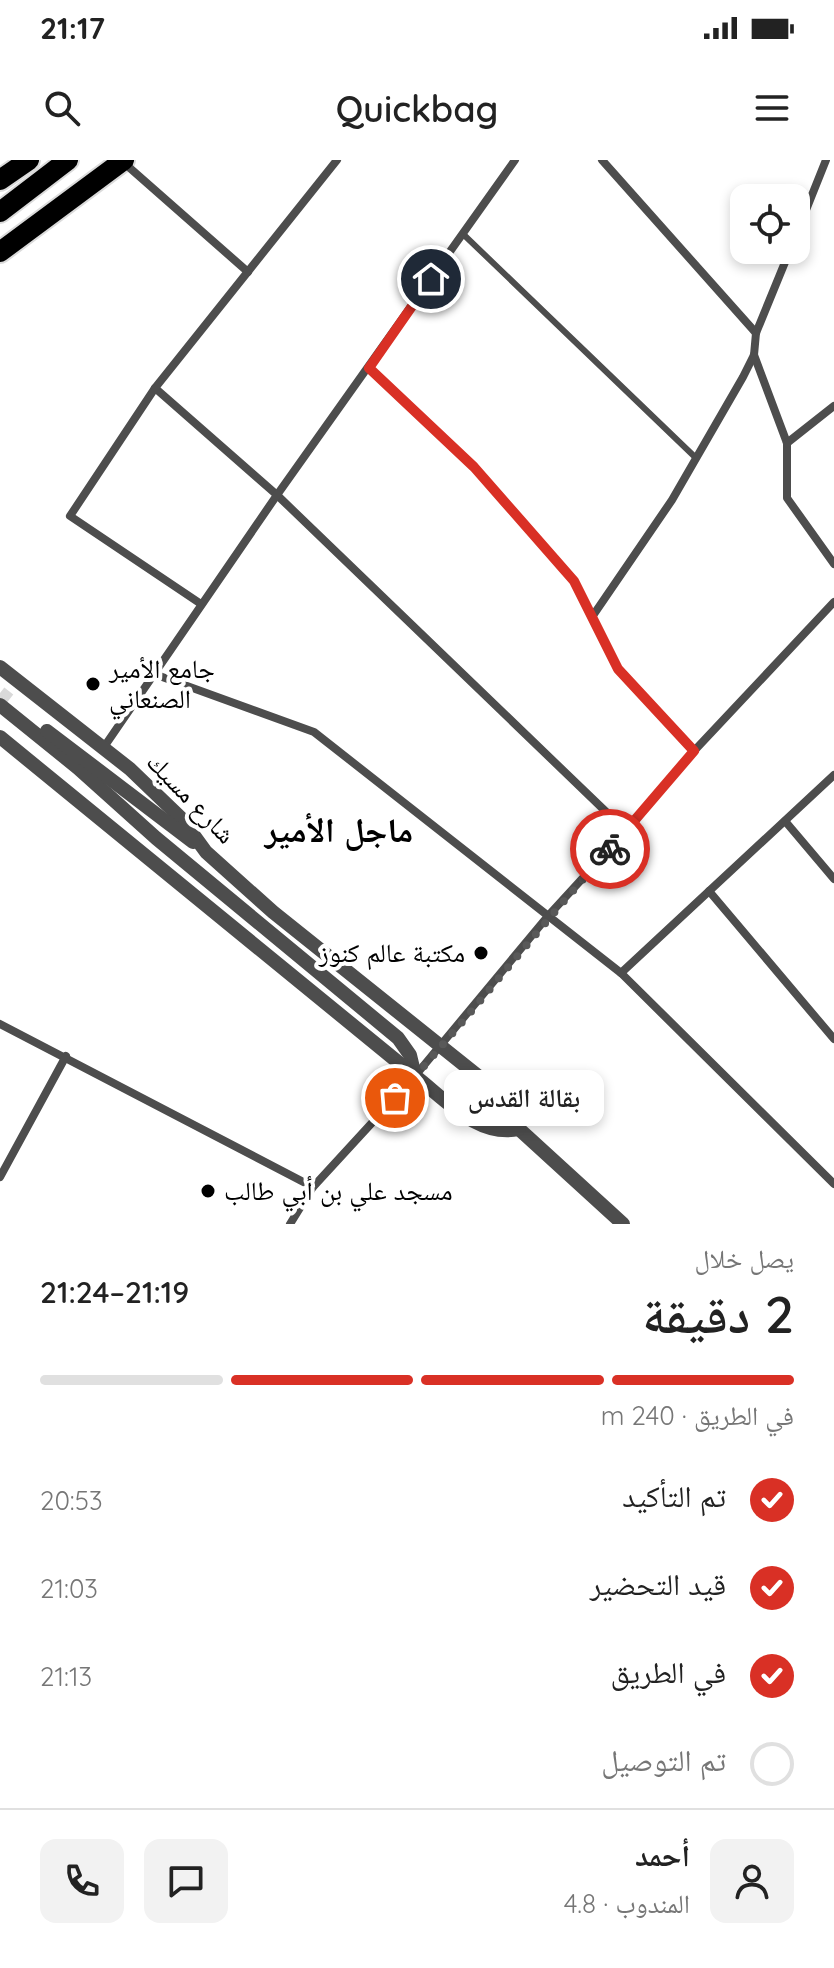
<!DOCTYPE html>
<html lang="ar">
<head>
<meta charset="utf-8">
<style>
	:root { --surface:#fff; --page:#f2f2f2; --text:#222; --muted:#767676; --line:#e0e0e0; --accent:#d93025 }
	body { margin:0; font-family:Quicksand,"Noto Naskh Arabic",sans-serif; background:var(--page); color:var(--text); direction:rtl; height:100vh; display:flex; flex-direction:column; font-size:30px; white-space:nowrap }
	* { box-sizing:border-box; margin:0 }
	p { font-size:26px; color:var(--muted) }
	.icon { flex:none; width:44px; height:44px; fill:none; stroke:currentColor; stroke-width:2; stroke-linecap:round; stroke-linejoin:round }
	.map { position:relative; height:1064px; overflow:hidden; direction:ltr }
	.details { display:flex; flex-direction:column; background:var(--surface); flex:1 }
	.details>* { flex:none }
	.fabs { position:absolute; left:730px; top:24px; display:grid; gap:16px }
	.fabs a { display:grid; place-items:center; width:80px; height:80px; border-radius:16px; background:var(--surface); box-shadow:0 4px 12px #0003; font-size:40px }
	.pin { position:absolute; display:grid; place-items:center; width:68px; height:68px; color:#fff; margin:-34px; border:4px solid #fff; border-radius:50%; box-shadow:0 2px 8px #0007 }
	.courier { position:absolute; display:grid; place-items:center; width:80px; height:80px; margin:-40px; border:6px solid #d93025; border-radius:50%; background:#fff; color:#222; box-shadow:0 2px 10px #0007 }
	.bubble { position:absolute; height:56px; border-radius:16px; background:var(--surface); box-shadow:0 4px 12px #0003; font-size:26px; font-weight:600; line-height:56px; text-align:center; direction:rtl }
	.summary em { font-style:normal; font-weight:600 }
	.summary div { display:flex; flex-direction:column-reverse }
	.summary { display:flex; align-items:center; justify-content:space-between; height:136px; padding:0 40px }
	h1 { font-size:52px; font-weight:600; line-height:60px }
	.bar { display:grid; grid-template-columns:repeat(4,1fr); gap:12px 8px; align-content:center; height:96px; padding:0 40px }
	.bar i { height:10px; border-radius:6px; background:var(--line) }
	.bar .active { background:var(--accent) }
	.bar p { grid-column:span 4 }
	.line { display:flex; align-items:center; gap:20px; padding:0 40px; border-top:2px solid var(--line) }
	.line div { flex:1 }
	.round { display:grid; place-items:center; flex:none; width:84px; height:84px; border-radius:16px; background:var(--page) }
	ol { padding:0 40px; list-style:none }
	li { display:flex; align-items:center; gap:24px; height:88px }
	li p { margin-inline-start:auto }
	li .icon { padding:8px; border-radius:50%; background:var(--accent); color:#fff; stroke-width:4 }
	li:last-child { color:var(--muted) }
	li i { width:44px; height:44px; border:4px solid var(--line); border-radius:50% }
	.status { display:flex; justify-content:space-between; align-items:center; height:56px; padding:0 40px; background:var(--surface); direction:ltr }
	.status svg { height:22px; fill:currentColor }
	header { display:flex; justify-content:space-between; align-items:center; height:104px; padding:0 40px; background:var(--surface); font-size:36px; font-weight:600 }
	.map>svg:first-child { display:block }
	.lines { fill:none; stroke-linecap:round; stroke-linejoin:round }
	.tertiary-tunnel { stroke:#d9d9d9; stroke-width:14; stroke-dasharray:14 7; stroke-linecap:butt }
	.primary-casing { stroke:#dbdbdb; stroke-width:24 }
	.service { stroke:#4d4d4d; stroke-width:6 }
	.minor { stroke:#4d4d4d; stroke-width:8 }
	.tertiary { stroke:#4d4d4d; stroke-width:14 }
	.primary { stroke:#000; stroke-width:20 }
	.done { stroke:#595959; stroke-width:8; stroke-dasharray:0 14.4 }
	.route { stroke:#d93025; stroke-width:10 }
	.poi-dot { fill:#000; stroke:#fff; stroke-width:3 }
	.labels { text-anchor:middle; stroke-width:8; stroke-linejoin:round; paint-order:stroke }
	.poi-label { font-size:26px; fill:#000; stroke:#fff; text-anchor:start }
	.street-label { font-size:26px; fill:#000; stroke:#fff }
	.district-label { font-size:34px; font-weight:bold; fill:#000; stroke:#fff }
</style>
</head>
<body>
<div class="status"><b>21:17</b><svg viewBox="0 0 49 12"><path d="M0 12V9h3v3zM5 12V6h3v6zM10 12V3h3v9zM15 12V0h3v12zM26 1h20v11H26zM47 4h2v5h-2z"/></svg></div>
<header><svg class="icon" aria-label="menu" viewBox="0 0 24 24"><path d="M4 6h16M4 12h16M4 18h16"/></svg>Quickbag<svg class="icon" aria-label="search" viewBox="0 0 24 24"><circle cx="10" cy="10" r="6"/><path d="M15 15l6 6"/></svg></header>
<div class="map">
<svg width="834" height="1064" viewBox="0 0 834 1064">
	<rect width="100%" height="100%" fill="#fff"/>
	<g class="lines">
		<polyline class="tertiary-tunnel" points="0,533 9,540"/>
		<defs>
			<g id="primary">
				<polyline points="0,20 29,0"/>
				<polyline points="0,52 68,0"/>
				<polyline points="0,92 124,0"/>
			</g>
		</defs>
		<use href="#primary" class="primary-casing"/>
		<polyline class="service" points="463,74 696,298"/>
		<g class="minor">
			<polyline points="602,0 756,173"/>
			<polyline points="123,2 248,112"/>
			<polyline points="796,75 826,0"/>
			<polyline points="754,195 787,283 787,338 834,404"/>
			<polyline points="369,208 474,307 574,421 618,509 694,591"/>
			<polyline points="155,228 277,335 626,671"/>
			<polyline points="787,283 834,246"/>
			<polyline points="201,444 70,356 155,228 337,0"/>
			<polyline points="592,457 672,340 743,217 754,195 756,173 790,90"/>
			<polyline points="154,514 314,572 621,813 834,1024"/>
			<polyline points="104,587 277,335 515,0"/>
			<polyline points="785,661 834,719"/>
			<polyline points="709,731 834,879"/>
			<polyline points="621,813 834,615"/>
			<polyline points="0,864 313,1027"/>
			<polyline points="0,1017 66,896"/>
			<polyline points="290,1064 313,1027 415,916 548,756 626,671 694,591 834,442"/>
		</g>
		<g class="tertiary">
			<polyline points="0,507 130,609 182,659 206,692 273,752 503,936 514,949 519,969 623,1064"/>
			<polyline points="0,545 78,608 156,678 398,878 410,895 415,916"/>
			<polyline points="47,571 193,682"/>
			<path d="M0 577 415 916C445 939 478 978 519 969"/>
		</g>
		<use href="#primary" class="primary"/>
	</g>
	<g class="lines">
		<path class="done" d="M395 938C470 857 536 770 610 689"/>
		<polyline class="route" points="431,119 369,208 474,307 574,421 618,509 694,591 610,689"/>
	</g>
	<g class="poi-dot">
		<circle cx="93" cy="524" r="8"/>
		<circle cx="481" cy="793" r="8"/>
		<circle cx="208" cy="1031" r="8"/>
	</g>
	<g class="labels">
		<g class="poi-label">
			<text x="109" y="518">جامع الأمير<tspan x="109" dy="30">الصنعاني</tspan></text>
			<text x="465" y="802" text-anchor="end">مكتبة عالم كنوز</text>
			<text x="224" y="1040">مسجد علي بن أبي طالب</text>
		</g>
		<g class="street-label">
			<text transform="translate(191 638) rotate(46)" y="9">شارع مسيك</text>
		</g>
		<g class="district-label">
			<text x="339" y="682">ماجل الأمير</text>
		</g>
	</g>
</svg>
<div class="fabs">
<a><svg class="icon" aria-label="locate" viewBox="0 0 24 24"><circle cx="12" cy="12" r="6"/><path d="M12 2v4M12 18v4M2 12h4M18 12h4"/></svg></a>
</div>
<div class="pin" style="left:395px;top:938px;background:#ea580c"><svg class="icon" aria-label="bag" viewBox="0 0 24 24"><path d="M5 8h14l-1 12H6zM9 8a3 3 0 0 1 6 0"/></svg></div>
<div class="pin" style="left:431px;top:119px;background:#1f2937"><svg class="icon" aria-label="home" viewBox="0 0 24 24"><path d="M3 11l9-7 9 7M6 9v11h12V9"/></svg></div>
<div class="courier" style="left:610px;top:689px"><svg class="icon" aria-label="bike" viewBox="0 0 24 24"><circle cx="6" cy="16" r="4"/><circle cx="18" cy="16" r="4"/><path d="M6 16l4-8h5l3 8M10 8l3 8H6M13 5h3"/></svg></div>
<div class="bubble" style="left:444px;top:910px;width:160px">بقالة القدس</div>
</div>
<section class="details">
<div class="summary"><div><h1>2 دقيقة</h1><p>يصل خلال</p></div><em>21:19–21:24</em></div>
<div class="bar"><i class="active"></i><i class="active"></i><i class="active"></i><i></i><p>في الطريق · 240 m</p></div>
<ol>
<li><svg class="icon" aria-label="check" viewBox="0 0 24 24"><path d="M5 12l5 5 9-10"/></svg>تم التأكيد<p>20:53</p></li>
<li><svg class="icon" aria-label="check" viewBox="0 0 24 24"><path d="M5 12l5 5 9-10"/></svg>قيد التحضير<p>21:03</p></li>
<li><svg class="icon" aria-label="check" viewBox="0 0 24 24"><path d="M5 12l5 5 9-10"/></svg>في الطريق<p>21:13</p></li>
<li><i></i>تم التوصيل</li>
</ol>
<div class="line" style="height:144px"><a class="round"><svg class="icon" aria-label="person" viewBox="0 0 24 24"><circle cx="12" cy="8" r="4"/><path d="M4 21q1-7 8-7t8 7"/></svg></a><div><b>أحمد</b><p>المندوب · 4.8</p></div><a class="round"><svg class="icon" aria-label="chat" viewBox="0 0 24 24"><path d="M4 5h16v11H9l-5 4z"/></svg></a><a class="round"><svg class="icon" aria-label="phone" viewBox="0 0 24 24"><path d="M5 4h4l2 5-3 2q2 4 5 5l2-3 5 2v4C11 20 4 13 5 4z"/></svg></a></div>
</section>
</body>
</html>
